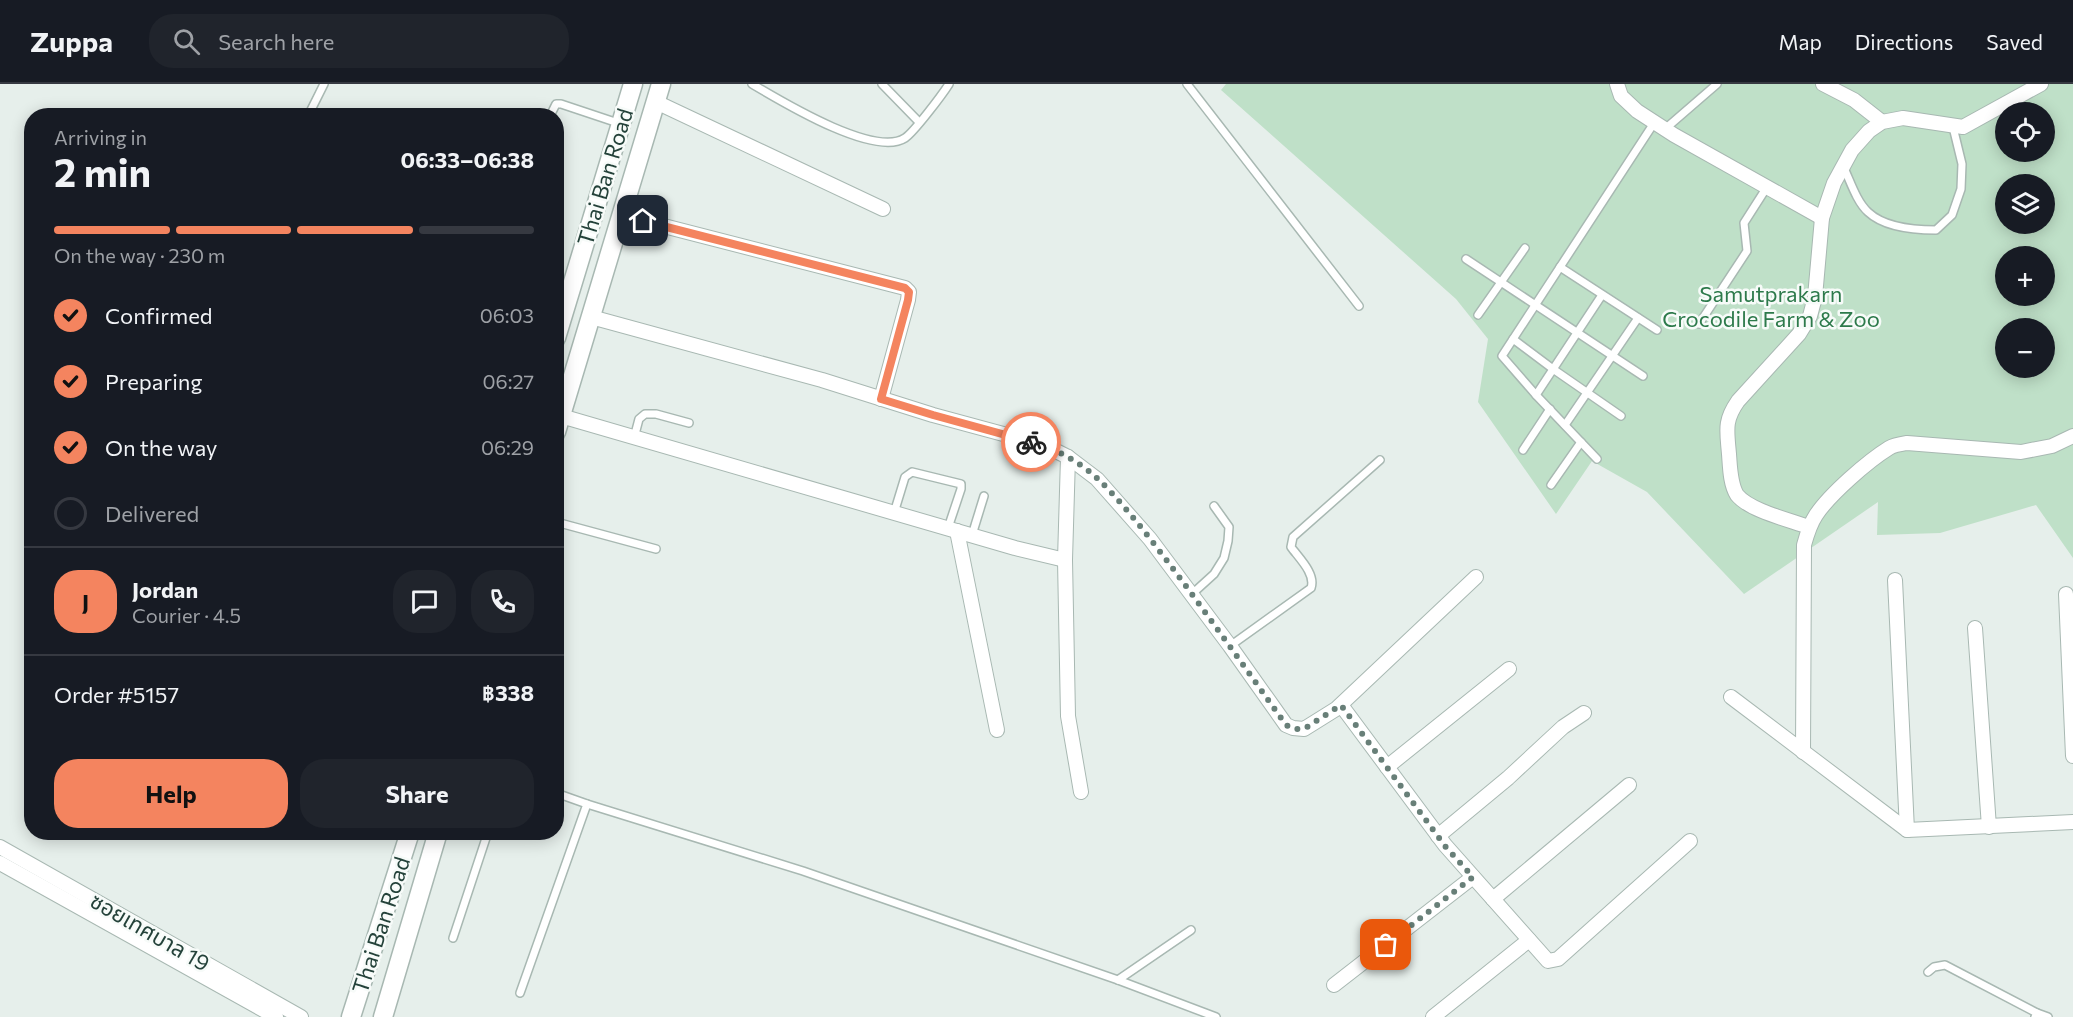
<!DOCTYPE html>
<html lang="en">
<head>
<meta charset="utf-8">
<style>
	:root { --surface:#171b24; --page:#20242c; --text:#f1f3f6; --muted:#9ea1a6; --line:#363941; --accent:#f4845f }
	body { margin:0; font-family:Commissioner,"Noto Sans Thai",sans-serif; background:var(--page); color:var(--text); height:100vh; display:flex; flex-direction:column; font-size:22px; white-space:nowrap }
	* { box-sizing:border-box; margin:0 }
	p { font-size:20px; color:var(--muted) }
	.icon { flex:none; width:33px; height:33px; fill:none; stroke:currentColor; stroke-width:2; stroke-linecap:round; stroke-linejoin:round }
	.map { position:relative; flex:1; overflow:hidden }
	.panel { position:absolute; left:24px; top:24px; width:540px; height:732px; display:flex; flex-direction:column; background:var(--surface); border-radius:24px; box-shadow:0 3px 15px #0003 }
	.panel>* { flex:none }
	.fabs { position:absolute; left:1995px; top:18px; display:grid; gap:12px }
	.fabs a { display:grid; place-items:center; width:60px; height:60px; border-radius:50%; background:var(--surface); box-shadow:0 3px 15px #0003; font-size:30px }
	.pin { position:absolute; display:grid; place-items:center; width:51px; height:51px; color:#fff; margin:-26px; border-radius:12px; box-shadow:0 3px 9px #0006 }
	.courier { position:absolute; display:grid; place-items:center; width:60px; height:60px; margin:-30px; border:4px solid #f4845f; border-radius:50%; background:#fff; color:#222; box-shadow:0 2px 8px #0007 }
	.overview em { font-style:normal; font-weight:700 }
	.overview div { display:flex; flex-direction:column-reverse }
	.overview { display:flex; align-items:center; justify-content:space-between; height:102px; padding:0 30px }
	h1 { font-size:39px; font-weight:700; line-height:45px }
	.bar { display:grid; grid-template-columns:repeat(4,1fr); gap:9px 6px; align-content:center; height:72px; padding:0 30px }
	.bar i { height:8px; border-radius:4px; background:var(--line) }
	.bar .selected { background:var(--accent) }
	.bar p { grid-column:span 4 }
	.line { display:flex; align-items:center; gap:15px; padding:0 30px; border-top:2px solid var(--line) }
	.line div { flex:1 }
	.round { display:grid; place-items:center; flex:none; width:63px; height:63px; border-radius:24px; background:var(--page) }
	ol { padding:0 30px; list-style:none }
	li { display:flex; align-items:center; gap:18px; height:66px }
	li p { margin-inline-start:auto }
	li .icon { padding:6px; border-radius:50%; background:var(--accent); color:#111; stroke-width:4 }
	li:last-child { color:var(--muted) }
	li i { width:33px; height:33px; border:3px solid var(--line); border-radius:50% }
	.cta { display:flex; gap:12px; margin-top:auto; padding:12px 30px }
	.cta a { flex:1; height:69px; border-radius:24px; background:var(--accent); color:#111; font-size:24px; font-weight:700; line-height:69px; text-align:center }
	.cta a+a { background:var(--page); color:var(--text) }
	header { display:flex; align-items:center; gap:36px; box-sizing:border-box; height:84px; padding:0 30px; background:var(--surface); border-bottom:2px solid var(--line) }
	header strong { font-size:28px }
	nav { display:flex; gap:33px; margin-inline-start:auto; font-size:21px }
	.search { width:420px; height:54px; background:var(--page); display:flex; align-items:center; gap:15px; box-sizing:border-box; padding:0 21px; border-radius:24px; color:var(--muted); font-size:22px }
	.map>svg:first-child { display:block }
	.park { fill:#bfe0c8; fill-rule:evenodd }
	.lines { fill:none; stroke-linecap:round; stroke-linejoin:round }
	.service-casing { stroke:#a8b8b2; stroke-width:10 }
	.minor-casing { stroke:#a8b8b2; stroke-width:16 }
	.tertiary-casing { stroke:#a8b8b2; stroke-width:21 }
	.service { stroke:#fff; stroke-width:7 }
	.minor { stroke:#fff; stroke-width:14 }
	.tertiary { stroke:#fff; stroke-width:18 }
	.done { stroke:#687f78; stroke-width:6; stroke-dasharray:0 10.8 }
	.route { stroke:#f4845f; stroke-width:8 }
	.labels { text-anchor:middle; stroke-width:5; stroke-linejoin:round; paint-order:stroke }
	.street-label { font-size:22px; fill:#24423a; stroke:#f7fbf9 }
	.park-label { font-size:22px; fill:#2d7a4b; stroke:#f7fbf9 }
</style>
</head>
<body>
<header>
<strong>Zuppa</strong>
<div class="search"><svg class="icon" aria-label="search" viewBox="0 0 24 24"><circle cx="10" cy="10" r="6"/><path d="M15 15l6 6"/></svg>Search here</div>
<nav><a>Map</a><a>Directions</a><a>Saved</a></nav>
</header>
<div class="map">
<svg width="2073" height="933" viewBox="0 0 2073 933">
	<rect width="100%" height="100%" fill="#e6efeb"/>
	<path class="park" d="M1226 0H2073V474L2036 421 1940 449 1877 451 1878 418 1744 510 1647 408 1592 377 1556 430 1478 318 1488 255 1456 215 1221 6ZM2006 28H2044V68H2006ZM2006 100H2044V140H2006ZM2006 172H2044V212H2006ZM2006 244H2044V284H2006Z"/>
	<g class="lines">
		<defs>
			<g id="service">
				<path d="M752 0C781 17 874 74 905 54 914 48 942 11 949 0"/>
				<polyline points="882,0 919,38"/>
				<polyline points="1187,0 1359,222"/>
				<polyline points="308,32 324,0"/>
				<polyline points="550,32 556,20 561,20 621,40"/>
				<polyline points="1665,45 1717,0"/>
				<path d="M1843 82C1850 96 1856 117 1868 128 1885 144 1914 146 1936 146L1952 131 1961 105 1962 80 1953 43"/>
				<polyline points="1466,175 1643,292"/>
				<polyline points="1560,183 1657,246"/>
				<polyline points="1478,231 1525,164"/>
				<polyline points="1699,240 1747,167 1744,139 1767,103"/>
				<polyline points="1513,255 1553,285 1621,332"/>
				<polyline points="1536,311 1602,211"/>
				<polyline points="1565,341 1638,234"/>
				<polyline points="634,354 639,335 645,330 656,330 689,339"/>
				<polyline points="1523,366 1550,325"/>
				<polyline points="1597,375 1536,311 1502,272 1654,39"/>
				<polyline points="1551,401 1581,358"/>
				<polyline points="894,429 905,393 912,388 961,400 961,405 948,444"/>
				<polyline points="556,438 656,465"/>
				<polyline points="972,451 984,412"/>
				<polyline points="1192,510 1214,490 1224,474 1228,457 1229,443 1214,422"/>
				<path d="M1230 562 1311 504C1316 490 1299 474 1291 463L1293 453 1380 376"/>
				<polyline points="587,720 803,787 1118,896 1216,933"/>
				<polyline points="453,854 488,748"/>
				<polyline points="1928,888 1934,883 1945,881 2037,929"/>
				<polyline points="1118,896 1191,846"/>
				<polyline points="520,909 587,720 556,709"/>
				<polyline points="2035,933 2037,929 2048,933"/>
			</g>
			<g id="minor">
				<polyline points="1617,0 1621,12 1637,27 1674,51 1822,134"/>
				<polyline points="1823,0 1854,16 1882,38"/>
				<polyline points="656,18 883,125"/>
				<polyline points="621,131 905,204 909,208 908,216 881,315"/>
				<polyline points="591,233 822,296 933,331 1044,361 1068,373 1097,395 1150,455 1230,562 1286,641 1293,644 1304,645 1336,625 1476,493"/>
				<polyline points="561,332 1015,464 1065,476"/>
				<polyline points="1068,373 1065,476 1068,632 1081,708"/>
				<path d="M1809 443C1790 436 1750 427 1737 411 1730 400 1730 382 1729 370 1727 346 1724 337 1738 317L1799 250 1810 232 1815 213 1822 134 1834 99 1852 66 1869 47 1882 38 1903 34 1963 43 2041 0"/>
				<polyline points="957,447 997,646"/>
				<polyline points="1895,496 1907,746"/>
				<polyline points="2066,510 2073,672"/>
				<polyline points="1975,544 1989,743"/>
				<polyline points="1731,613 1907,746 2073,738"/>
				<polyline points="1341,621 1445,761 1548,877 1558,875 1690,757"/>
				<path d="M1803 668 1804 461C1807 450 1810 440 1816 431 1830 410 1868 377 1889 364 1894 361 1901 360 1907 359L2021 368 2052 362 2073 352"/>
				<polyline points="1387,683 1509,585"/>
				<polyline points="1438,752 1508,694 1563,643 1584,629"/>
				<polyline points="0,763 301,933"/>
				<polyline points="0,779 276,933"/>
				<polyline points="1493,815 1629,701"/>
				<polyline points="1334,901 1473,793"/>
				<polyline points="1433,933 1529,856"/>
			</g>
			<g id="tertiary">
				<polyline points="556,254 633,0"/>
				<polyline points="556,348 661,0"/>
				<polyline points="351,933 410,748"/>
				<polyline points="383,933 438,748"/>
			</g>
		</defs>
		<use href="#service" class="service-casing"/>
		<use href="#minor" class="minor-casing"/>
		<use href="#tertiary" class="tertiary-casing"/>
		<use href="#service" class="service"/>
		<use href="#minor" class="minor"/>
		<use href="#tertiary" class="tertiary"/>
	</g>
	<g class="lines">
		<path class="done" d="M1031 358C1055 364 1080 378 1098 395 1126 422 1151 456 1174 486 1212 537 1249 589 1286 641L1293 645H1304L1341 621 1445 762 1473 793 1386 861"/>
		<polyline class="route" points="643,137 905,204 909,208 908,216 881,315 933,331 1031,358"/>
	</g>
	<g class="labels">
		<g class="street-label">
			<text transform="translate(605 93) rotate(-73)" y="8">Thai Ban Road</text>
			<text transform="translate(381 841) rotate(-72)" y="8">Thai Ban Road</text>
			<text transform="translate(150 848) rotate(30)" y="8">ซอยเทศบาล 19</text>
		</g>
		<g class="park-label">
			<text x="1771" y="218">Samutprakarn<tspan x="1771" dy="25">Crocodile Farm &amp; Zoo</tspan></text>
		</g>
	</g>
</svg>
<div class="fabs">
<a><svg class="icon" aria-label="locate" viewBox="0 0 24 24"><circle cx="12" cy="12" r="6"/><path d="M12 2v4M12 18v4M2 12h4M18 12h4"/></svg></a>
<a><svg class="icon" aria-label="layers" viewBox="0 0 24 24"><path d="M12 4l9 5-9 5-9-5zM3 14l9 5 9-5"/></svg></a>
<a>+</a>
<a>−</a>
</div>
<div class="pin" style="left:1386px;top:861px;background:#ea580c"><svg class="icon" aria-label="bag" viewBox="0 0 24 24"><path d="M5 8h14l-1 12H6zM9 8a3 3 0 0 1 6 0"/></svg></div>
<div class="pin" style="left:643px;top:137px;background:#1f2937"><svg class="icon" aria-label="home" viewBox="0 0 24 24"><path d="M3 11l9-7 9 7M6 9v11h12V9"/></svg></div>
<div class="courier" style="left:1031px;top:358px"><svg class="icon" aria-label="bike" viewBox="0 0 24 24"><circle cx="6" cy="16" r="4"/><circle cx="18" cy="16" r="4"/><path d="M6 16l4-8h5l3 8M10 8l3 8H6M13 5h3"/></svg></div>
<section class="panel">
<div class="overview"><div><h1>2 min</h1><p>Arriving in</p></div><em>06:33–06:38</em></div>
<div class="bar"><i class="selected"></i><i class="selected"></i><i class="selected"></i><i></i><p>On the way · 230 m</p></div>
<ol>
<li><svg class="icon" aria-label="check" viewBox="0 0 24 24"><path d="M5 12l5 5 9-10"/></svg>Confirmed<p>06:03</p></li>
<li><svg class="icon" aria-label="check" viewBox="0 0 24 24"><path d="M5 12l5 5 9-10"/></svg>Preparing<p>06:27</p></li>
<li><svg class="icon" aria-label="check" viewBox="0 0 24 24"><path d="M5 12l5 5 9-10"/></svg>On the way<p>06:29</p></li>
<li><i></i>Delivered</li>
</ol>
<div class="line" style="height:108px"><b class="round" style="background:var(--accent);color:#111">J</b><div><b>Jordan</b><p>Courier · 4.5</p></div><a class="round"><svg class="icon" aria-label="chat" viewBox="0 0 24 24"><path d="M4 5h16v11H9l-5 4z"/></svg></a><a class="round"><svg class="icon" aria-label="phone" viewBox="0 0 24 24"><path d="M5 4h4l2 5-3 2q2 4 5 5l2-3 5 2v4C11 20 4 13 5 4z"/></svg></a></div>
<div class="line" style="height:78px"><div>Order #5157</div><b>฿338</b></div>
<div class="cta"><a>Help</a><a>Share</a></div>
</section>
</div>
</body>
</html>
